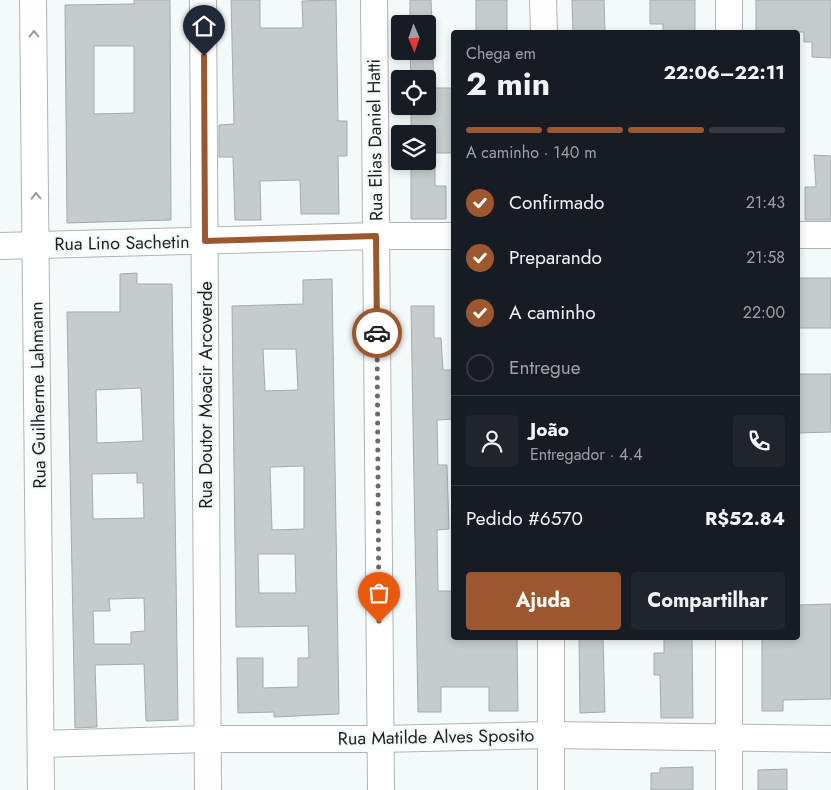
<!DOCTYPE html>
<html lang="pt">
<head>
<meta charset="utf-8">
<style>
	:root { --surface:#171b24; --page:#20242c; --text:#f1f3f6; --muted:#9ea1a6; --line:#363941; --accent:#9d572e }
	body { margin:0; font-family:Jost,sans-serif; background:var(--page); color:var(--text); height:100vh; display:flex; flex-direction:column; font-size:19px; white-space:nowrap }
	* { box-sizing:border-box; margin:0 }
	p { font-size:16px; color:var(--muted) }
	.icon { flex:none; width:28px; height:28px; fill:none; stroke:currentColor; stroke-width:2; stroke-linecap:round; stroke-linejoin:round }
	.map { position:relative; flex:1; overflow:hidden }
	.sheet { position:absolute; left:451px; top:30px; width:349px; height:610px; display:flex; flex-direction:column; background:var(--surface); border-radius:5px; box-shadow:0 2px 8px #0003 }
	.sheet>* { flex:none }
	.needle { width:32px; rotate:178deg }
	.fabs { position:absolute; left:391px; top:15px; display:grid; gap:10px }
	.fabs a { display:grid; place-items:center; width:45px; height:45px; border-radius:5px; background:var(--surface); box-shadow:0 2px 8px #0003; font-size:25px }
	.pin { position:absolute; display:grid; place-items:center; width:42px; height:42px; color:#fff; margin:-51px -21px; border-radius:50% 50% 50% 0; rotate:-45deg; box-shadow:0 0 5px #0007 }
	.pin .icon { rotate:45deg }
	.courier { position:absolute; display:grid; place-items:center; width:50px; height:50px; margin:-25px; border:4px solid #9d572e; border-radius:50%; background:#fff; color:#222; box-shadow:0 1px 6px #0007 }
	.headline em { font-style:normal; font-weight:700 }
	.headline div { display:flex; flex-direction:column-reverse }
	.headline { display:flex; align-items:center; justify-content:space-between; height:85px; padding:0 15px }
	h1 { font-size:32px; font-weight:700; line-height:38px }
	.bar { display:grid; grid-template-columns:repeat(4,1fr); gap:8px 5px; align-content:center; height:60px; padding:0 15px }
	.bar i { height:6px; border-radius:4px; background:var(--line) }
	.bar .on { background:var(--accent) }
	.bar p { grid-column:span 4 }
	.line { display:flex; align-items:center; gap:12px; padding:0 15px; border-top:1px solid var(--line) }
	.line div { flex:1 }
	.round { display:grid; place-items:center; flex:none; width:52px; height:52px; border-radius:5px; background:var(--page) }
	ol { padding:0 15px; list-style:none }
	li { display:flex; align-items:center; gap:15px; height:55px }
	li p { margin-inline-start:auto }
	li .icon { padding:5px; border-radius:50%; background:var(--accent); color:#fff; stroke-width:4 }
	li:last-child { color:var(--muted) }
	li i { width:28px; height:28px; border:2px solid var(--line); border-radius:50% }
	.primary-button { display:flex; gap:10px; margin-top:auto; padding:10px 15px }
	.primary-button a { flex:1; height:58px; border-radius:5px; background:var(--accent); color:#fff; font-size:20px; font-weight:700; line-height:58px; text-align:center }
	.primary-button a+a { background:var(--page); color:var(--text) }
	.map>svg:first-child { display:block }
	.building { fill:#c6cccc; stroke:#a5abab; fill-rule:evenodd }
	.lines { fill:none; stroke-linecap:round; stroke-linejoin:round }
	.minor-casing { stroke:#afb5b5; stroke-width:28 }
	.minor { stroke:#fff; stroke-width:26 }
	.oneway { stroke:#9a9b9b }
	.done { stroke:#696c6c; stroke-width:5; stroke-dasharray:0 9 }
	.route { stroke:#9d572e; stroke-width:6 }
	.labels { text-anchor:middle; stroke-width:4.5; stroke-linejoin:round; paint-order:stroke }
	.street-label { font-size:18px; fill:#1e2020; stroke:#f4fafa }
</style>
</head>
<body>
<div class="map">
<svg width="831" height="790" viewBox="0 0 831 790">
	<rect width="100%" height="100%" fill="#f4fafa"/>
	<g class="building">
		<path d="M134 0H170L171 220 67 223 65 5 134 4ZM94 46H134V113L94 114Z"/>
		<polygon points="231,0 260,0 260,28 303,28 302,1 336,0 338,121 347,121 347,156 338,156 339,214 301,214 300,180 260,181 261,220 235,220 233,157 219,157 219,125 234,124"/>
		<polygon points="410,0 431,0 434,88 453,88 454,153 435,153 435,186 446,186 446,219 411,219 411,161 428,161 428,134 411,134 411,106 428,106 428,79 411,79 410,51 428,51 428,24 410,24"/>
		<rect x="476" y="0" width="31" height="32"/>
		<polygon points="572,0 604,0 605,32 573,32"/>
		<polygon points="650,0 695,0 695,32 663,32 663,24 650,24"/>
		<polygon points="756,0 831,0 831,58 812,57 812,42 804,42 804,32 756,32"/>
		<polygon points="814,155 831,156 831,220 805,220 805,187 816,187"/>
		<path d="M137 273V284H172L178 720 146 721 144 664 95 665 97 727 75 728 67 312H120V274ZM141 388 143 441 97 443 96 390ZM137 473V483H143L144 518 93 519 92 474ZM144 598 145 631 131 632V644H94L93 611H110L109 599Z"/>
		<rect x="798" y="278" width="33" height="50"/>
		<path d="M332 279 339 714 274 717V712L238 713 237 658H263V688L298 687V658H309L308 626 236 627 232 306 303 304V280ZM263 349H296L298 390 265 391ZM304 466V529L272 530 270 467ZM258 554H295L296 593H259Z"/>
		<polygon points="411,306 434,306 434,338 441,338 443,370 454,370 454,419 437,420 438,465 447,465 449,529 437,530 438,591 454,591 454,638 517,638 518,711 489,711 489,687 441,687 441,712 418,712"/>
		<polygon points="798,374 831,374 831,432 798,433"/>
		<polygon points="831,604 831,699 783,700 783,711 762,711 762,638 798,638 798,605"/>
		<polygon points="579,638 603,638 605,712 580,713"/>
		<polygon points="664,638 692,638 693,718 661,718 660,675 654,675 654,653 664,653"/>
		<polygon points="693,767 693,790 651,790 651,773 660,773 660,768"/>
		<polygon points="787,769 787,790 758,790 758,770"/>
	</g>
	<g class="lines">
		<defs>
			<g id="minor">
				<polyline points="33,0 41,790"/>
				<polyline points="203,0 208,790"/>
				<polyline points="374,0 381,790"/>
				<polyline points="543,0 544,32"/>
				<polyline points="729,0 729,32"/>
				<polyline points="798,235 831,235"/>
				<polyline points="0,246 376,236 454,236"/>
				<polyline points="551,638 551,790"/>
				<polyline points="41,744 207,739 380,739 551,735 831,739"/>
				<polyline points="729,790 729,638"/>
			</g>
		</defs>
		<use href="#minor" class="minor-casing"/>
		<use href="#minor" class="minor"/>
	</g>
	<defs><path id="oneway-chevron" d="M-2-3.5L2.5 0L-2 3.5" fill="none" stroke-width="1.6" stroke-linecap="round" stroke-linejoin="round" transform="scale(1.25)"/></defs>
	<g class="oneway">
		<use href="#oneway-chevron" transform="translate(34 34) rotate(-91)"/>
		<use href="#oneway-chevron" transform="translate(36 196) rotate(-91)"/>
	</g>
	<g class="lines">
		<polyline class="done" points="377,333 379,623"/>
		<polyline class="route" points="204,56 205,241 376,236 377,333"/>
	</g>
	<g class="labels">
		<g class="street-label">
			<text transform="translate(375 140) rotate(-91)" y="6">Rua Elias Daniel Hatti</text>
			<text transform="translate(122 243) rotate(-1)" y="6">Rua Lino Sachetin</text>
			<text transform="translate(38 395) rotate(-91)" y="6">Rua Guilherme Lahmann</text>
			<text transform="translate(206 395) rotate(-90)" y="6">Rua Doutor Moacir Arcoverde</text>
			<text transform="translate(436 737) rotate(-1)" y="6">Rua Matilde Alves Sposito</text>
		</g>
	</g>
</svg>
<div class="fabs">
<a><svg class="needle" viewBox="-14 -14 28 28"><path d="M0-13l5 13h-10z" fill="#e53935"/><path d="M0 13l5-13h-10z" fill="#9ea1a6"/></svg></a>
<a><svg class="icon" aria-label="locate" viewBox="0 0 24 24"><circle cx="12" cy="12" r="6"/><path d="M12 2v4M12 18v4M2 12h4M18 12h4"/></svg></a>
<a><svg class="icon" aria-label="layers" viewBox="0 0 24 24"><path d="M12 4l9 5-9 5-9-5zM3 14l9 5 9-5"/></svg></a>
</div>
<div class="pin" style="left:379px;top:623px;background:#ea580c"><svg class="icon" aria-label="bag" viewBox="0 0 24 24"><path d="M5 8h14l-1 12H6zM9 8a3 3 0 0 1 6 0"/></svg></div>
<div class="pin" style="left:204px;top:56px;background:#1f2937"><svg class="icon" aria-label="home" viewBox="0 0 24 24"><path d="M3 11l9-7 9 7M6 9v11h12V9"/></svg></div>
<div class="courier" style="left:377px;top:333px"><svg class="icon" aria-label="car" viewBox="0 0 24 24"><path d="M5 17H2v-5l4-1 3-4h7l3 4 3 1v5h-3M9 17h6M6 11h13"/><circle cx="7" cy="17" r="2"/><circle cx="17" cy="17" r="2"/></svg></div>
<section class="sheet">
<div class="headline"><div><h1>2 min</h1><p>Chega em</p></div><em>22:06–22:11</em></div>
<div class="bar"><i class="on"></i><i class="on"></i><i class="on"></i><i></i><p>A caminho · 140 m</p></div>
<ol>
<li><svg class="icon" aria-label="check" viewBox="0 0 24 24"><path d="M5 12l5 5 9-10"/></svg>Confirmado<p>21:43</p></li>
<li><svg class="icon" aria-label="check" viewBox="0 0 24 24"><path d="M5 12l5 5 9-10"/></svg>Preparando<p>21:58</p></li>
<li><svg class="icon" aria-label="check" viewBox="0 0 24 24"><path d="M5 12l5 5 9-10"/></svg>A caminho<p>22:00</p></li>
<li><i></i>Entregue</li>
</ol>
<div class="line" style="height:90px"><a class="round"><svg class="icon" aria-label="person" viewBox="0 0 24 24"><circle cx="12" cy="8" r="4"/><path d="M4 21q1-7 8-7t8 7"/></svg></a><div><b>João</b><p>Entregador · 4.4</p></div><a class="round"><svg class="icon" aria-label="phone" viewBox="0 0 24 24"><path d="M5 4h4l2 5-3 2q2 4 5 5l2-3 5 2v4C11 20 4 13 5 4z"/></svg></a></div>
<div class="line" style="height:65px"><div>Pedido #6570</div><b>R$52.84</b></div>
<div class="primary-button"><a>Ajuda</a><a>Compartilhar</a></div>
</section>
</div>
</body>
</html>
